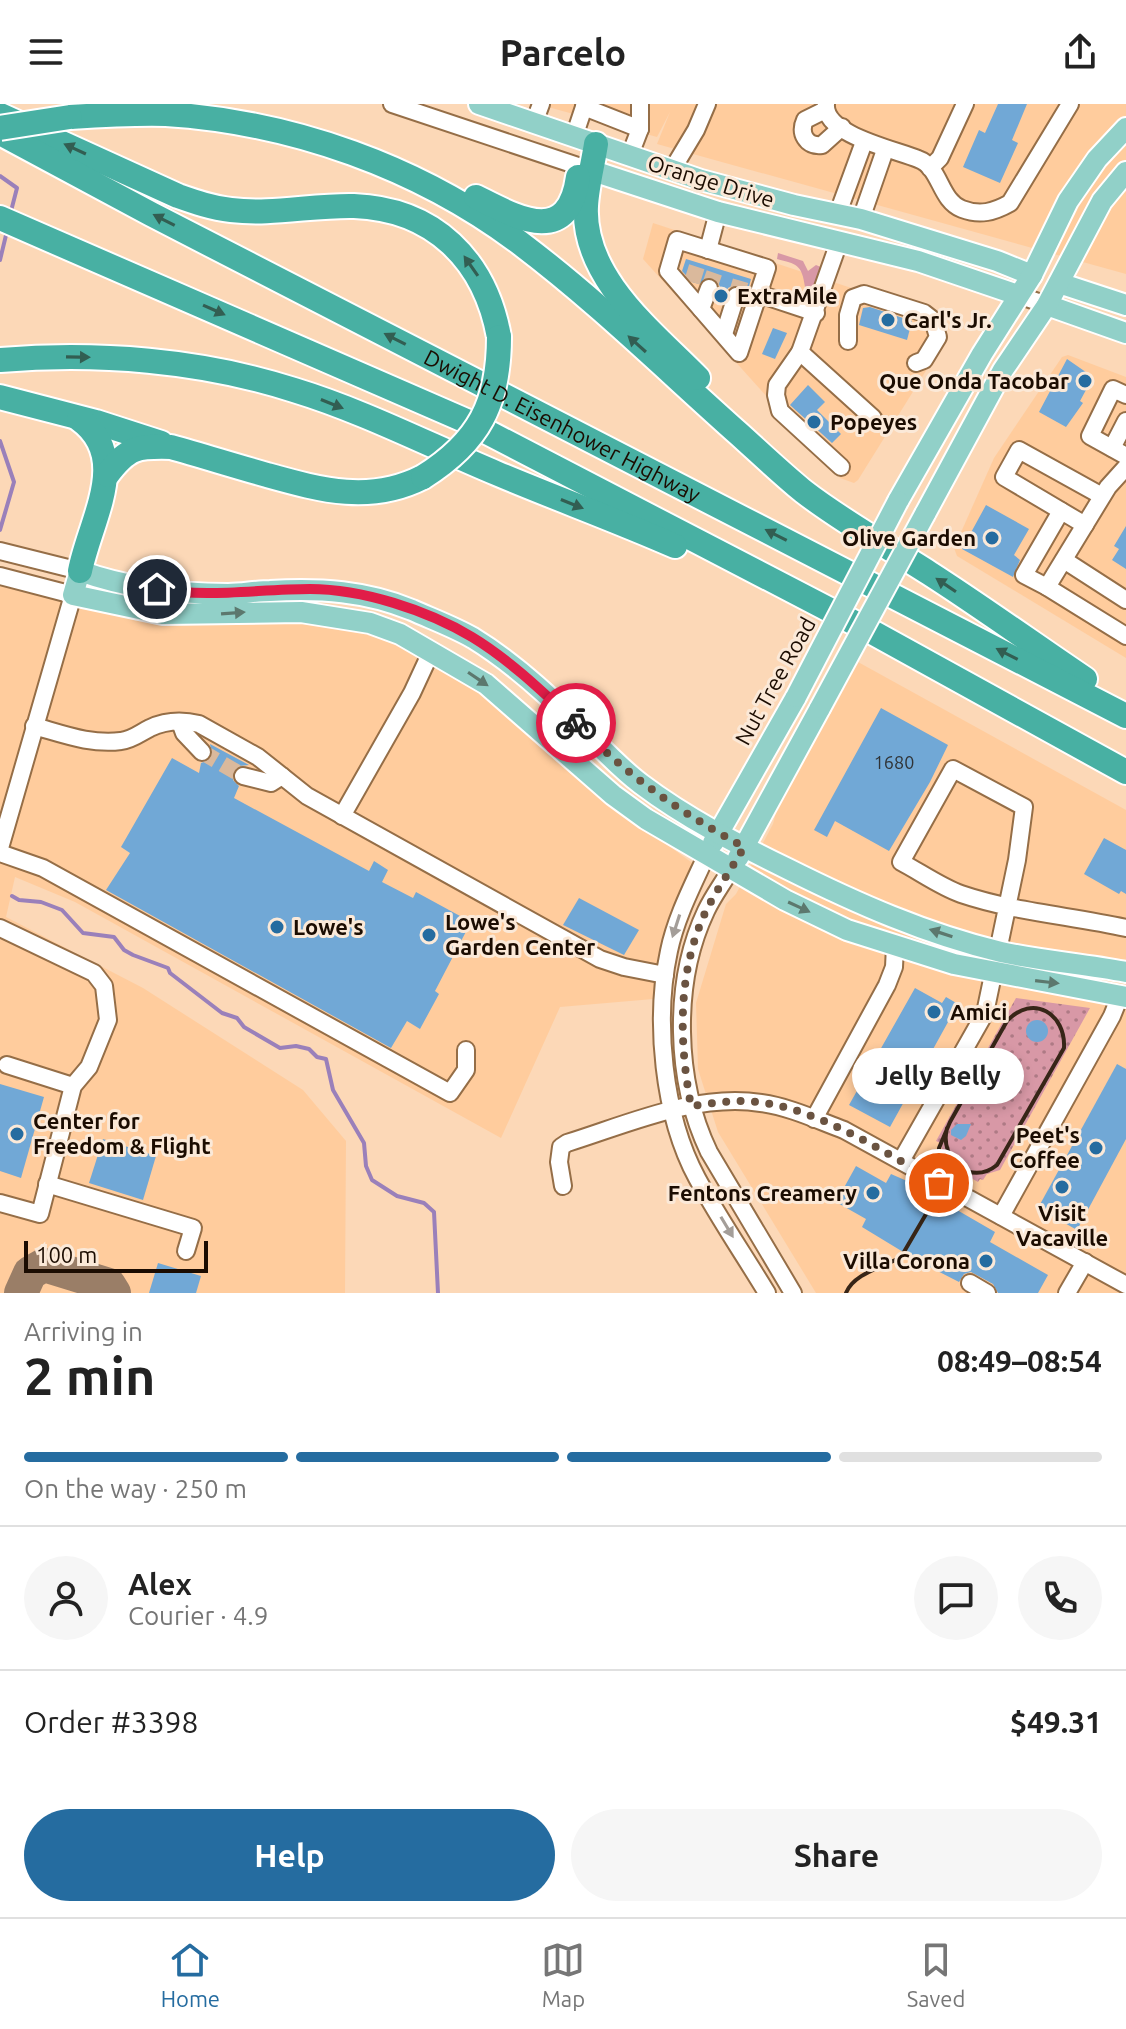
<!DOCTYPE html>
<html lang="en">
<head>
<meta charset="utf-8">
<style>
	:root { --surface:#fff; --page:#f6f6f6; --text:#222; --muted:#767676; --line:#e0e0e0; --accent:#256ca0 }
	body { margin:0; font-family:Ubuntu,sans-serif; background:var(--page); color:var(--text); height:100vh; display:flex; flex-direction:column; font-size:30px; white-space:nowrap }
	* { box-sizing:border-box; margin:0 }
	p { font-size:26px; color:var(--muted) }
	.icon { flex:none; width:44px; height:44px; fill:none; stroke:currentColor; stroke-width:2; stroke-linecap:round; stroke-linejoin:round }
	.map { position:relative; height:1189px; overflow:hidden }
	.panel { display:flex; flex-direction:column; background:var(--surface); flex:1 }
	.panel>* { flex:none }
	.scale { position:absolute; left:24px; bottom:20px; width:184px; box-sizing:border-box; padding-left:8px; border:4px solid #1b0c01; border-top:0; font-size:22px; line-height:28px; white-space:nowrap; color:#1b0c01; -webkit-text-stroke:6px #fbe9d8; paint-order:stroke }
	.pin { position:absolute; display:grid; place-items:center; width:68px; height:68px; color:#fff; margin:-34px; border:4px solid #fff; border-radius:50%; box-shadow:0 2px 8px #0007 }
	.courier { position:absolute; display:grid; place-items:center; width:80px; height:80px; margin:-40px; border:6px solid #e11d48; border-radius:50%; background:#fff; color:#222; box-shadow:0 2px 10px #0007 }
	.bubble { position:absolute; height:56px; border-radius:28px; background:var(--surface); box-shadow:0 4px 12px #0003; font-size:26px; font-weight:700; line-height:56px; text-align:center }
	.head em { font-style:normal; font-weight:700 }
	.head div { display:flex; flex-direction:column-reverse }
	.head { display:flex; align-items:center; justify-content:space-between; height:136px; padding:0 24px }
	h1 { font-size:52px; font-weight:700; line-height:60px }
	.bar { display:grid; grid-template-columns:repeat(4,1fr); gap:12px 8px; align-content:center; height:96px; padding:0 24px }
	.bar i { height:10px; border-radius:6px; background:var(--line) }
	.bar .on { background:var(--accent) }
	.bar p { grid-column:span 4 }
	.line { display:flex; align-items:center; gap:20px; padding:0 24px; border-top:2px solid var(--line) }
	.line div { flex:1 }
	.round { display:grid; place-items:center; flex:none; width:84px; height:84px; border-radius:42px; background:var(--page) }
	.action { display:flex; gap:16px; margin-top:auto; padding:16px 24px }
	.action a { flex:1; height:92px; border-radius:48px; background:var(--accent); color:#fff; font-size:32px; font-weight:700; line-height:92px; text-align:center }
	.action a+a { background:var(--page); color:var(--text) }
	header { display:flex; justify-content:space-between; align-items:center; height:104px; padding:0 24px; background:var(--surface); font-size:36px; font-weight:700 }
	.dock { display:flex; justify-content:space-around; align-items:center; height:112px; border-top:2px solid var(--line); background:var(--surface); font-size:22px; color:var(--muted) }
	.dock a { display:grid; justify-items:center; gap:4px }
	.dock .on { color:var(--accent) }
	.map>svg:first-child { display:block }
	.built { fill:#ffcc9d }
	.grass { fill:#d898a6 }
	.park { fill:url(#park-dots) }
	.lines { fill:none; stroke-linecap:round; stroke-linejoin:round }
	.stream { stroke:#9a80ba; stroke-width:4 }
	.taxiway { stroke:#9a7e67; stroke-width:34 }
	.building { fill:#71a8d6 }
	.minor-tunnel { stroke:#dab99c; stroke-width:16; stroke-dasharray:16 8; stroke-linecap:butt }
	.minor-casing { stroke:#956e47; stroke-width:20 }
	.major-casing { stroke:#fff; stroke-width:24 }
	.highway-casing { stroke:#fff; stroke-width:28 }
	.minor { stroke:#fff; stroke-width:16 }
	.major { stroke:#91d0c8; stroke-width:20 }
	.highway { stroke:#48b0a3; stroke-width:24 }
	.rail { stroke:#372517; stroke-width:4 }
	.major-bridge-casing { stroke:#fff; stroke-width:24; stroke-linecap:butt }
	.highway-bridge-casing { stroke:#fff; stroke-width:28; stroke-linecap:butt }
	.major-bridge { stroke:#91d0c8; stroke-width:20 }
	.highway-bridge { stroke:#48b0a3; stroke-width:24 }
	.oneway { fill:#325e52 }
	.oneway2 { fill:#5c786e }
	.oneway3 { fill:#a49e99 }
	.done { stroke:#6a5341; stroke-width:8; stroke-dasharray:0 14.4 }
	.route { stroke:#e11d48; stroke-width:10 }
	.poi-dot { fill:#256ca0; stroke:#fbe9d8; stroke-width:3 }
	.labels { text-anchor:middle; stroke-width:6; stroke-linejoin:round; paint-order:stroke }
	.number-label { font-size:18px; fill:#303336 }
	.street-label { font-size:22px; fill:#1b0c01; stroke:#fbe9d8 }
	.poi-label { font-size:22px; font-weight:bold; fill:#1b0c01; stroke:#fbe9d8; text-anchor:start }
</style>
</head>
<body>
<header><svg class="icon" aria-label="menu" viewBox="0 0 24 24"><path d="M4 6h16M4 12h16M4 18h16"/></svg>Parcelo<svg class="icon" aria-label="share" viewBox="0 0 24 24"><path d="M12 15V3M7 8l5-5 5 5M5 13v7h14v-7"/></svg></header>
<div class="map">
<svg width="1126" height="1189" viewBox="0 0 1126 1189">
	<defs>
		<pattern id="park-dots" width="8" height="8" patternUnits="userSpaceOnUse" patternTransform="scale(2)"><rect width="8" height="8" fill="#d898a6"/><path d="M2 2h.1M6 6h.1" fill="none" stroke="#ae7a85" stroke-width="1.8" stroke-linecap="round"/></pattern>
	</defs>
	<rect width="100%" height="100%" fill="#fcd8b7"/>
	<g class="built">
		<polygon points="537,0 1126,0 1126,170 657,40 670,8 657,33"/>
		<polygon points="653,119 934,211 945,229 942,241 858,376 854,379 840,374 643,155"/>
		<polygon points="1068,251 1126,273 1126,554 957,452 954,444 994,354 1062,253"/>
		<polygon points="0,480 112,510 142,515 228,519 326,518 395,536 490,587 580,677 695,761 665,894 560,903 501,1034 75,798 15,773 6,813 143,884 303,986 346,1037 345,1189 0,1189"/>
		<polygon points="858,558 1126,706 1126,1189 816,1189 718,1028 698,965 696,899 726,800 736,790 773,720 777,704"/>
	</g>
	<path class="grass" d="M778 149 803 157 808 167 816 161 823 164 815 188 805 183C802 160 796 160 777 155Z"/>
	<polygon class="park" points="1016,894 1090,904 1000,1066 987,1070 983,1076 980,1075 978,1078 941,1057 942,1040 936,1037"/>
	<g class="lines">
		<g class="stream">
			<polyline points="0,72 17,84 10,111"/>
			<polyline points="0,156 7,127"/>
			<polyline points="0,337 14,378 0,426"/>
			<polyline points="12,792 19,796 41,798 62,806 83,829 114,833 124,846 133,851 168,864 170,869 222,909 237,914 244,923 280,944 296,942 309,945 317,953 326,955 333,986 364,1039 366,1062 372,1076 397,1092 424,1099 434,1108 438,1189"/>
		</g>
		<polyline class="taxiway" points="21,1189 30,1169 44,1161 109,1181 114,1189"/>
	</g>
	<g class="building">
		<polygon points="998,0 1027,0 1012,36 1018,39 1000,79 963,63 979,26 985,29"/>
		<polygon points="686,155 751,175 747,190 744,184 734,181 728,184 723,197 717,195 720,183 718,178 708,173 699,180 692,178 682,167"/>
		<polygon points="870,203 912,217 907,236 859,221 863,204"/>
		<polygon points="773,224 787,229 775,255 762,250"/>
		<polygon points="1067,255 1093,273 1080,297 1083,299 1066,323 1039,308"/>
		<polygon points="808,281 825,298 817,306 841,330 832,339 790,301"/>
		<polygon points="986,401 1029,425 1014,451 1020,456 1013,473 962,445"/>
		<polygon points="1126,422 1126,465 1112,456 1119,445 1114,442"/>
		<polygon points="881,604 948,641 930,678 889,747 835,717 827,733 814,726"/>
		<polygon points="210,640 249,661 239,662 233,669 233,676 239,682 234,694 369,767 374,757 388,766 382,778 413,794 416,788 471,818 435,887 439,890 420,925 407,917 391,944 106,786 130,749 121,743 172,654 199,669 201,659 209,656 212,652"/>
		<polygon points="1104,734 1126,746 1126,790 1121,787 1119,790 1084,770"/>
		<polygon points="579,794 639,826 624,851 563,821"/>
		<polygon points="915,884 942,899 946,893 958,900 890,1023 849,1001"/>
		<circle cx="1037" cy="927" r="11"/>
		<polygon points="1117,960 1126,965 1126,1035 1077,1126 1038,1104"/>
		<polygon points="0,980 44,993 21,1074 0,1067"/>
		<polygon points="957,1020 971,1020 966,1032 961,1036 951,1031 951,1026"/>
		<polygon points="103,1035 156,1052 143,1096 89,1079"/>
		<polygon points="856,1062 886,1079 891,1070 907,1077 995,1128 990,1138 1048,1171 1038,1189 998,1189 993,1180 971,1168 964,1170 959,1178 918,1157 862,1123 866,1115 836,1098"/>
		<polygon points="158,1159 201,1172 196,1189 149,1189"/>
	</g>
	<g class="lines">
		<g class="minor-tunnel">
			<polyline points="692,178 698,159"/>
			<polyline points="709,184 716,164"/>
			<polyline points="736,192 742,172"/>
			<polyline points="202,648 243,672"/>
		</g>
		<defs>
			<g id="minor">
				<polyline points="392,0 593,67"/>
				<path d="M826 0C823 31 897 46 918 55 941 63 939 96 962 105 980 112 994 108 1010 99L1070 0"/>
				<polyline points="584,3 640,25"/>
				<path d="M825 6 805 16C799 29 806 43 822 41L842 23"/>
				<polyline points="534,19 541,0"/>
				<polyline points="574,33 585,0"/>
				<polyline points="630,51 640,25 640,0"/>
				<polyline points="930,64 940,54 965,0"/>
				<polyline points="672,66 696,26 707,0"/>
				<polyline points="838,109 864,38"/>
				<polyline points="861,115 885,46"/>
				<polygon points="677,136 767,164 739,249 668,167"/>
				<polyline points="839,138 800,248 873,314"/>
				<polyline points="708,146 718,108"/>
				<polyline points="759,190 816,209"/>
				<polyline points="1018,191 1047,201"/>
				<polyline points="701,205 709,184"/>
				<polyline points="724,230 736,192"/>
				<polyline points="848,237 848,211 853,194 864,190 924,209 933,216 938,233 924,256 916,259"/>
				<polyline points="800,248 777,281 776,291 780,307 841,363"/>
				<polyline points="1126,291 1113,285 1090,332 1126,352"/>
				<polyline points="1112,344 1126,317"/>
				<polyline points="1126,363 1108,383 1047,483 1126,532"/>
				<polyline points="1085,421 1004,373 1019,346 1102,392"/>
				<polyline points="0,447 80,467"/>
				<polyline points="1064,456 1126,496"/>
				<polyline points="0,472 73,491 0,744"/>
				<polyline points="1047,483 1024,471 1061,407"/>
				<polyline points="180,618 184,629 202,648"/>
				<path d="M34 622C63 630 91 641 121 637 132 636 140 629 150 624 165 617 182 616 199 620L258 653 307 692 600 855 624 863 665 871"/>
				<polyline points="243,672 271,679 282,672"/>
				<polyline points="342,712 412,589 431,548"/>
				<polyline points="0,749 43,764 450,989 466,966 466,946"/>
				<path d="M707 750C693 781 676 813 669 847 654 916 663 1011 697 1074 718 1113 744 1151 767 1189"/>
				<path d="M731 765C723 779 713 792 706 807 672 879 675 977 709 1048L793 1189"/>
				<polyline points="0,824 94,869 104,882 108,916 89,963 73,982 40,1110 0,1099"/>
				<polyline points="7,961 73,982"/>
				<polyline points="814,1015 887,881 894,863 895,842"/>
				<path d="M901 1057 985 909 1017 756 1024 703 953 665 901 758C920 768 941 783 961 790 1014 808 1072 812 1126 824"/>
				<polyline points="47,1080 193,1124 186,1147"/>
				<path d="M563 1082 559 1058 561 1043 567 1039C628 1020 696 989 761 999 790 1003 817 1016 844 1026L1126 1181"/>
				<polyline points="1001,1112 1112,912 1120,892"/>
				<polyline points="970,1179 987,1189"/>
				<polyline points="1067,1189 1085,1158"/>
			</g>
			<g id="major">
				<polyline points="479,0 701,76 794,101 861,115 997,157 1032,171"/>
				<polyline points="593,67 718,108 918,157 1018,191"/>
				<polyline points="1059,179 1126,201"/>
				<polyline points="1047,201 1126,229"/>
				<polyline points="898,397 982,250 1032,171 1068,97 1097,55 1126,24"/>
				<polyline points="925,410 1003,266 1047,201 1102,97 1126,68"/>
				<polyline points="713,739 796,593"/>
				<polyline points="738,754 820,604"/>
				<path d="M1126 868C1085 860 1042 857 1001 848 926 830 856 799 788 765 737 740 686 714 641 680 617 662 597 639 575 618 545 588 509 556 473 534 454 523 432 515 412 506 366 487 320 484 270 487 256 487 242 490 228 490 178 490 127 484 80 467L73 491 163 510 301 508 370 519 400 530 486 580 613 691 646 715 785 796 847 826 954 860 1126 893"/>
			</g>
			<g id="highway">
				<path d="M0 11 178 92C195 98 212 104 231 106 272 111 313 101 354 102 434 105 485 156 499 233"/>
				<path d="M70 13C102 11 134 9 166 10 292 18 419 63 520 139 597 197 667 266 739 330 760 349 781 369 803 387 843 418 887 442 929 469 982 503 1033 540 1085 575"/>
				<path id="s1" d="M0 29 151 110 1126 612"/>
				<path d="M596 40C593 60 587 82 586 102 582 174 653 228 698 274"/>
				<path d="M476 93C516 113 568 144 578 73"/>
				<polyline points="0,114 464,316 872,528 1126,668"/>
				<path d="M0 256C97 248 201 256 294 286 363 307 429 341 496 369 555 394 616 416 675 442"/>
				<polyline points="0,293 96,318 161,339"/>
				<path d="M79 315C132 353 90 416 80 467"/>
				<path d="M107 371C128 343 137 342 171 343 203 352 235 362 267 371 321 386 370 400 423 373"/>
			</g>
		</defs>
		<use href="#minor" class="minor-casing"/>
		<use href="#major" class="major-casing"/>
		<use href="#highway" class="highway-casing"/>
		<use href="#minor" class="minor"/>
		<use href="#major" class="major"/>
		<use href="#highway" class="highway"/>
		<path class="rail" d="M846 1189C854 1169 884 1163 901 1153L936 1093 939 1079V1044L950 1018 1007 917C1033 889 1066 910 1064 944L997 1061C970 1083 939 1055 947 1024"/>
		<defs>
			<g id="major-bridge">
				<polyline points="796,593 898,397"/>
				<polyline points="820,604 925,410"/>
			</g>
			<g id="highway-bridge">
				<polyline points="0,24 70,13"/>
				<path d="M423 373C479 338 499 299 499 233"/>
			</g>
		</defs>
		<use href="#major-bridge" class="major-bridge-casing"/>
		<use href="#highway-bridge" class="highway-bridge-casing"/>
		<use href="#major-bridge" class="major-bridge"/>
		<use href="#highway-bridge" class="highway-bridge"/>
	</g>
	<defs><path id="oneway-solid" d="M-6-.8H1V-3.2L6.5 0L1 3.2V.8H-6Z" transform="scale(2)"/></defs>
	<g class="oneway">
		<use href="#oneway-solid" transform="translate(75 45) rotate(-155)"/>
		<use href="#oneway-solid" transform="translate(164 116) rotate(-153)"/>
		<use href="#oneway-solid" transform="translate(471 162) rotate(-125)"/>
		<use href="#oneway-solid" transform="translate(214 206) rotate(24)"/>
		<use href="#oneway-solid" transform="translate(395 235) rotate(-153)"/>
		<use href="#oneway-solid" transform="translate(637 240) rotate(-138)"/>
		<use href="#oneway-solid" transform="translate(78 253) rotate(1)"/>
		<use href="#oneway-solid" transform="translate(332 300) rotate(22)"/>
		<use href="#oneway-solid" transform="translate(572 400) rotate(22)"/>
		<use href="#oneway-solid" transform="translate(776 431) rotate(-153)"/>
		<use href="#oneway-solid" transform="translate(946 481) rotate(-146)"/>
		<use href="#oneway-solid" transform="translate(1007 550) rotate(-153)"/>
	</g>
	<g class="oneway2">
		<use href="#oneway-solid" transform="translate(233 509) rotate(-4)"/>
		<use href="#oneway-solid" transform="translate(478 575) rotate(34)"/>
		<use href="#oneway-solid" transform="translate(799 803) rotate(25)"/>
		<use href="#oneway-solid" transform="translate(941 829) rotate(-162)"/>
		<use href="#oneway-solid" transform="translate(1047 878) rotate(7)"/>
	</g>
	<g class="oneway3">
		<use href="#oneway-solid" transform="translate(676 822) rotate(108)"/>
		<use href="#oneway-solid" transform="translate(727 1123) rotate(59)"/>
	</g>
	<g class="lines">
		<path class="done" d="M576 619C627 672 680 708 744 743 732 764 717 785 706 807 677 868 679 938 691 1002 707 1000 724 997 740 997 809 997 881 1047 939 1079"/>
		<path class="route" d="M157 485C208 494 258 485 310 485 362 485 427 506 472 533 510 556 544 589 576 619"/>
	</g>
	<g class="poi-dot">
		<circle cx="721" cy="192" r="8"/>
		<circle cx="888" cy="216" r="8"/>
		<circle cx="1085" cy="277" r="8"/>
		<circle cx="814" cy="318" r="8"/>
		<circle cx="992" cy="434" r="8"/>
		<circle cx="277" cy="823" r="8"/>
		<circle cx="429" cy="831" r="8"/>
		<circle cx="934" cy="908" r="8"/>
		<circle cx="17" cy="1030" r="8"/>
		<circle cx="1096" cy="1044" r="8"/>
		<circle cx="1062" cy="1083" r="8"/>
		<circle cx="873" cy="1089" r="8"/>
		<circle cx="986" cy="1157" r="8"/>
	</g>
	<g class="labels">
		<g class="number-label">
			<text x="894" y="665">1680</text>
		</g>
		<g class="street-label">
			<text transform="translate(711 77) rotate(17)" y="8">Orange Drive</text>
			<text dy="8" stroke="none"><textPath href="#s1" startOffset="634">Dwight D. Eisenhower Highway</textPath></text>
			<text transform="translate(775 577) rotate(-61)" y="8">Nut Tree Road</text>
		</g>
		<g class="poi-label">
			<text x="737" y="200">ExtraMile</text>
			<text x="904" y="224">Carl's Jr.</text>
			<text x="1069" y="285" text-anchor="end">Que Onda Tacobar</text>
			<text x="830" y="326">Popeyes</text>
			<text x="976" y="442" text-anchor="end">Olive Garden</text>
			<text x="445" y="826">Lowe's<tspan x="445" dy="25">Garden Center</tspan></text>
			<text x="293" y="831">Lowe's</text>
			<text x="950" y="916">Amici</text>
			<text x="33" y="1025">Center for<tspan x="33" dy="25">Freedom &amp; Flight</tspan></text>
			<text x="1080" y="1039" text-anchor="end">Peet's<tspan x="1080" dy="25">Coffee</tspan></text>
			<text x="857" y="1097" text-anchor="end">Fentons Creamery</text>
			<text x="1062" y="1117" text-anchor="middle">Visit<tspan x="1062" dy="25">Vacaville</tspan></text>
			<text x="970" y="1165" text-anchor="end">Villa Corona</text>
		</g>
	</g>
</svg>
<div class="scale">100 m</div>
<div class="pin" style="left:939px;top:1079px;background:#ea580c"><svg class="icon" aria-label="bag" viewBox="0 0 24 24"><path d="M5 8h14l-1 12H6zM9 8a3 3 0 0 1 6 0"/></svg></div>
<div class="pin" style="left:157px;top:485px;background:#1f2937"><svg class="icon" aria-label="home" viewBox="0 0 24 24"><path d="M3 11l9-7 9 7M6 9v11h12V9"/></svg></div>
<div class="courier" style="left:576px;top:619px"><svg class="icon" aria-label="bike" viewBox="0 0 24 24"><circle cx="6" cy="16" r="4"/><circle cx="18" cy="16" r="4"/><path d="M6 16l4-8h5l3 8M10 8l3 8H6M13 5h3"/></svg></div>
<div class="bubble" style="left:852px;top:944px;width:172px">Jelly Belly</div>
</div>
<section class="panel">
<div class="head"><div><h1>2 min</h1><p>Arriving in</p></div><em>08:49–08:54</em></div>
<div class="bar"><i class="on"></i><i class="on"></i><i class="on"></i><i></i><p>On the way · 250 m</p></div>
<div class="line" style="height:144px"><a class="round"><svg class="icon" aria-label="person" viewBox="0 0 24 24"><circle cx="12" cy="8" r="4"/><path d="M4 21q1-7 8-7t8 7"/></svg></a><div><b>Alex</b><p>Courier · 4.9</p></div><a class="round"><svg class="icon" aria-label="chat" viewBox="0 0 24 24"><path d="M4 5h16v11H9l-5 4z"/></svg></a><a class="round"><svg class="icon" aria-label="phone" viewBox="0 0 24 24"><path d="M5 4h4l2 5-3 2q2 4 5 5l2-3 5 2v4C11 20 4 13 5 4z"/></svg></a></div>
<div class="line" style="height:104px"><div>Order #3398</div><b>$49.31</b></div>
<div class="action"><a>Help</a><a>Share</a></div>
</section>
<nav class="dock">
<a class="on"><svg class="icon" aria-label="home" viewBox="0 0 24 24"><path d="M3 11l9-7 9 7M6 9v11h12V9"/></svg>Home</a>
<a><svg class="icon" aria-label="map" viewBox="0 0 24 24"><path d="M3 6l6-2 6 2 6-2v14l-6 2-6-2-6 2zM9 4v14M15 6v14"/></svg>Map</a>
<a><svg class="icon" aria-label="saved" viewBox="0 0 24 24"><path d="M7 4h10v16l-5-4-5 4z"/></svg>Saved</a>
</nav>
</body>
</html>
